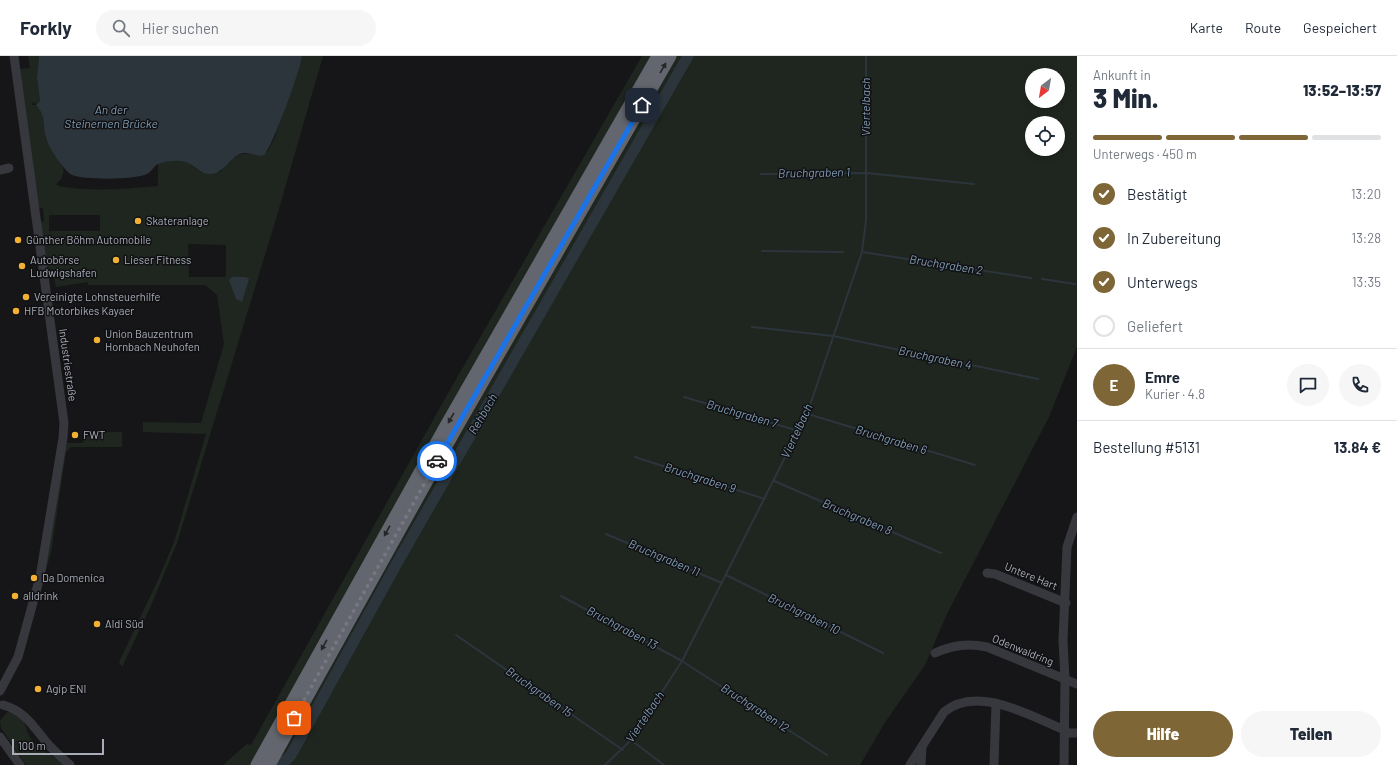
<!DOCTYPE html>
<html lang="de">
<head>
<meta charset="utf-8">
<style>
	:root { --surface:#fff; --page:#f6f6f7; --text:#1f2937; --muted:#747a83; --line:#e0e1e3; --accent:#7e6636 }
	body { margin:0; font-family:Barlow,sans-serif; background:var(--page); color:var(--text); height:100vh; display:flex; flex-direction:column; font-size:15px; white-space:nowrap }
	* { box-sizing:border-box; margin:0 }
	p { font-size:13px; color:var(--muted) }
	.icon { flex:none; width:22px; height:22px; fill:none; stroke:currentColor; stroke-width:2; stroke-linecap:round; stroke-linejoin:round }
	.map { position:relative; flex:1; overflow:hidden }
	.side { display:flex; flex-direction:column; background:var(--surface); width:320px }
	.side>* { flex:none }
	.needle { width:26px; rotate:211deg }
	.controls { position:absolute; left:1025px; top:12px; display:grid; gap:8px }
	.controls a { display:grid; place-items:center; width:40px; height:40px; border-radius:50%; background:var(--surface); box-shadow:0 2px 6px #0003; font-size:20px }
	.scale { position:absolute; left:12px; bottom:10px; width:92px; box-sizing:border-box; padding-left:4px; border:2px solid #a8adb8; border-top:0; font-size:11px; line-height:14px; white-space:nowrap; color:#a8adb8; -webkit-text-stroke:3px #111113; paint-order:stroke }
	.pin { position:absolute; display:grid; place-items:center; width:34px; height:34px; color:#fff; margin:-17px; border-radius:8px; box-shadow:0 2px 6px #0006 }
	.courier { position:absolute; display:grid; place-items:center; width:40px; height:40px; margin:-20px; border:3px solid #1a73e8; border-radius:50%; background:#fff; color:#222; box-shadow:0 1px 5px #0007 }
	.summary em { font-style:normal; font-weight:800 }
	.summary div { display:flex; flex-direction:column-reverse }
	.summary { display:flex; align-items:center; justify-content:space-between; height:68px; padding:0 16px }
	h1 { font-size:26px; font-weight:800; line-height:30px }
	.bar { display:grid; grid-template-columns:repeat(4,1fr); gap:6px 4px; align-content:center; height:48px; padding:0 16px }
	.bar i { height:5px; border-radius:3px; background:var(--line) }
	.bar .current { background:var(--accent) }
	.bar p { grid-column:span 4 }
	.line { display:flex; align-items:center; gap:10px; padding:0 16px; border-top:1px solid var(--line) }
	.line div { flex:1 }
	.round { display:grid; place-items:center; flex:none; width:42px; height:42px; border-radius:21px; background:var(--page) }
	ol { padding:0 16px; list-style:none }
	li { display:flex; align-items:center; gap:12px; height:44px }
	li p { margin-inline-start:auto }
	li .icon { padding:4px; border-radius:50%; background:var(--accent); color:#fff; stroke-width:4 }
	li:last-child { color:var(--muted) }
	li i { width:22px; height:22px; border:2px solid var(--line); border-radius:50% }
	.cta { display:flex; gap:8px; margin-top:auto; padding:8px 16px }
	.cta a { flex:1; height:46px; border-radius:24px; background:var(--accent); color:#fff; font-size:16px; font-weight:800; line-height:46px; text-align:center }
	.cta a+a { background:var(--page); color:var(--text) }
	header { display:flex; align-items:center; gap:24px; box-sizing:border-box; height:56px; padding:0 20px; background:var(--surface); border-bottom:1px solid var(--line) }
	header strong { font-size:19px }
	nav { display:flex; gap:22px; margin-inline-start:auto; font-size:14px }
	.search { width:280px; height:36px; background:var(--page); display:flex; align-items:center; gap:10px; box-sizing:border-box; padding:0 14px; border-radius:22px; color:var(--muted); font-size:15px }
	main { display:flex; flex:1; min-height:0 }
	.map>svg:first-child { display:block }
	.green { fill:#1e261f; fill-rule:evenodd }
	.water { fill:#2c353c }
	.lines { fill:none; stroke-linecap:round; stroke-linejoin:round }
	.stream { stroke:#2c353c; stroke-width:2 }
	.river { stroke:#2c353c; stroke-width:11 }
	.minor { stroke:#37383d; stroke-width:9 }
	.highway { stroke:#63666e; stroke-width:13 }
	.oneway { fill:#26262a }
	.done { stroke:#757880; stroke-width:4; stroke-dasharray:0 7.2 }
	.route { stroke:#1a73e8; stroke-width:5 }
	.poi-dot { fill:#f2b134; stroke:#111113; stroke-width:1.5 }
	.labels { text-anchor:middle; stroke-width:3; stroke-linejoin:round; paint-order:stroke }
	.poi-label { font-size:11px; fill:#a8adb8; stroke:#111113; text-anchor:start }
	.street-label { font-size:11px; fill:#a8adb8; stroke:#111113 }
	.water-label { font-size:12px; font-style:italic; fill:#7f9bb3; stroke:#111113 }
</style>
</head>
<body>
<header>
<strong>Forkly</strong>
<div class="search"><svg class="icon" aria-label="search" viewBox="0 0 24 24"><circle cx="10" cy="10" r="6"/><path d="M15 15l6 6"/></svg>Hier suchen</div>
<nav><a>Karte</a><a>Route</a><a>Gespeichert</a></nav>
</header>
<main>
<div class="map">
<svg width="1077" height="709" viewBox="0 0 1077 709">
	<rect width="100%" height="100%" fill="#161618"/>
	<g class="green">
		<path d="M28 0H39L37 22 40 45 36 48 33 46 32 49H36L43 58 46 84 64 114 61 123 56 128 58 130C91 136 124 133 158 130V107L176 104 189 107 201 116H220C230 104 241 92 257 100L268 95 275 81 302 0H323L276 163 177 487 150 552 122 611 119 606 158 524 174 486 206 378 143 376V366L201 367 224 288 217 239 205 229H88V226L56 231 54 221H47L40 166 44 165 43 152H37L20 13 30 12ZM49 159H100V175H49ZM188 188 226 189V221H189Z"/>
		<polygon points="642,0 652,0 251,709 223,709 247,688 251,689 451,332"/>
		<path d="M676 0H1077V291L1049 361 946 560 925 609 884 668 860 709H276L432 427ZM1032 19H1058V45H1032ZM1032 67H1058V93H1032Z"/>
		<polygon points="84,376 122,376 122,391 71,391 66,396 51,497 44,520 66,387 83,387"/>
		<path d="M7 656C29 657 23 676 34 686 43 695 55 702 65 709H26L1 672 0 665Z"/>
	</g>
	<g class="water">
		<path d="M39 0H302C301 12 272 93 264 99 256 103 249 93 238 99 228 105 223 117 211 118 202 119 198 112 190 108 181 103 170 105 161 107 154 108 152 116 147 118 136 124 83 124 72 119 64 115 48 91 46 82 42 67 47 62 36 49L40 45 37 22Z"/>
		<polygon points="232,221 246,221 249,223 242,246 236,243 229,224"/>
	</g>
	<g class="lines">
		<g class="stream">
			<polyline points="761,118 867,117 974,128"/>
			<polyline points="762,195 843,196"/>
			<polyline points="862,196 1031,222"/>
			<polyline points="1042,223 1075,228"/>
			<polyline points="752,271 833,280 1038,323"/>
			<polyline points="684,341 799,375"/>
			<polyline points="808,358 975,409"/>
			<polyline points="635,401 765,443"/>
			<polyline points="774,425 941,497"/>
			<polyline points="606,478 722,527"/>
			<polyline points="726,519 883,597"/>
			<polyline points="561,540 682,605 827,699"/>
			<polyline points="456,579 623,694"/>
			<polyline points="631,684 664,709"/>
			<polyline points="605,709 631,684 682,605 807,358 862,196 866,164 866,0"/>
		</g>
		<polyline class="river" points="274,709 286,704 291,699 397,507 688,0"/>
		<g class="minor">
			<polyline points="0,114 9,112"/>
			<polyline points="987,517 995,518 1066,547"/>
			<path d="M935 597C953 589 968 587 987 591L1077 628"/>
			<polyline points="0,635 18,601 40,521 63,382 64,367 14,0"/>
			<path d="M3 649C25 655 33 670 47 687 54 695 62 702 70 709"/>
			<polyline points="1065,677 1077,677"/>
			<polyline points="0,681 20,709"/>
			<path d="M910 709 944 656C977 628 1030 660 1065 674"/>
			<polyline points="921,709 922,690"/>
			<polyline points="994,709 996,647"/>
			<polyline points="1064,709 1065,624 1063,584 1067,491 1077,461"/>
		</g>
		<g class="highway">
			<polyline points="257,709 446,370 658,0"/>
			<polyline points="269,709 456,372 670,0"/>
		</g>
	</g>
	<defs><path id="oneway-solid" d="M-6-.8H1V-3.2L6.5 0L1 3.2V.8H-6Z"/></defs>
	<g class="oneway">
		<use href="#oneway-solid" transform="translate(663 12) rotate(-60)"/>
		<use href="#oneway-solid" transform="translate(451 362) rotate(120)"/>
		<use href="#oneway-solid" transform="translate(387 475) rotate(119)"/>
		<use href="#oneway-solid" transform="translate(324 589) rotate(119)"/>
	</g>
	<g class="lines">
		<polyline class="done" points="294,662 437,405"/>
		<polyline class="route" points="437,405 642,49"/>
	</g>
	<g class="poi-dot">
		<circle cx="138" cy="165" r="4"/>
		<circle cx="18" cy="184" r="4"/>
		<circle cx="116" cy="204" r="4"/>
		<circle cx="22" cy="210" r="4"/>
		<circle cx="26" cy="241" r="4"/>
		<circle cx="16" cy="255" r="4"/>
		<circle cx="97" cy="284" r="4"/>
		<circle cx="75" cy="379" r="4"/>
		<circle cx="34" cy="522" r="4"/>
		<circle cx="15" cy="540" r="4"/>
		<circle cx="97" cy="568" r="4"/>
		<circle cx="38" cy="633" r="4"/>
	</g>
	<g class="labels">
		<g class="poi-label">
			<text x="146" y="169">Skateranlage</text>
			<text x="26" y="188">Günther Böhm Automobile</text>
			<text x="30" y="208">Autobörse<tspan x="30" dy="13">Ludwigshafen</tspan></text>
			<text x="124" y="208">Lieser Fitness</text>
			<text x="34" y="245">Vereinigte Lohnsteuerhilfe</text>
			<text x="24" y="259">HFB Motorbikes Kayaer</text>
			<text x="105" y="282">Union Bauzentrum<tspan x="105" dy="13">Hornbach Neuhofen</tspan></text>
			<text x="83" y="383">FWT</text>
			<text x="42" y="526">Da Domenica</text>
			<text x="23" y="544">alldrink</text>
			<text x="105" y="572">Aldi Süd</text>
			<text x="46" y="637">Agip ENI</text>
		</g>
		<g class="street-label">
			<text transform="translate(68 309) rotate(82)" y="4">Industriestraße</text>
			<text transform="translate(1031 520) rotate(22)" y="4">Untere Hart</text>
			<text transform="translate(1023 594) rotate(22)" y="4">Odenwaldring</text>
		</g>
		<g class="water-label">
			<text transform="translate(866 51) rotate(-90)" y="4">Viertelbach</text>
			<text x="111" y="58">An der<tspan x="111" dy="14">Steinernen Brücke</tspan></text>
			<text transform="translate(814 117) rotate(-1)" y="4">Bruchgraben 1</text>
			<text transform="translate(946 209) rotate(9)" y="4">Bruchgraben 2</text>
			<text transform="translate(935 302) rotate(12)" y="4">Bruchgraben 4</text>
			<text transform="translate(483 358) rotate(-60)" y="4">Rehbach</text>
			<text transform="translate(742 358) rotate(16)" y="4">Bruchgraben 7</text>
			<text transform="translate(797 375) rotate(-65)" y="4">Viertelbach</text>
			<text transform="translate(891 384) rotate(17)" y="4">Bruchgraben 6</text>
			<text transform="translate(700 422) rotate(18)" y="4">Bruchgraben 9</text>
			<text transform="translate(857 461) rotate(23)" y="4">Bruchgraben 8</text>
			<text transform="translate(664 502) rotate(23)" y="4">Bruchgraben 11</text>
			<text transform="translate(804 558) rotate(26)" y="4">Bruchgraben 10</text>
			<text transform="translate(622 572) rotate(28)" y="4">Bruchgraben 13</text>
			<text transform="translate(539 636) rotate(35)" y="4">Bruchgraben 15</text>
			<text transform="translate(755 652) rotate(33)" y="4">Bruchgraben 12</text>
			<text transform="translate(645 661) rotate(-56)" y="4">Viertelbach</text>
		</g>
	</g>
</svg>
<div class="controls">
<a><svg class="needle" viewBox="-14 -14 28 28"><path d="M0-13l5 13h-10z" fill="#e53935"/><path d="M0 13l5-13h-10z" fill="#747a83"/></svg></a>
<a><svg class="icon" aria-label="locate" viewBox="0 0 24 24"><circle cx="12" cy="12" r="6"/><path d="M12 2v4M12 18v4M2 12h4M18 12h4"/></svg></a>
</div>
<div class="scale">100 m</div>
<div class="pin" style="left:294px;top:662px;background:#ea580c"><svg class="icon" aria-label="bag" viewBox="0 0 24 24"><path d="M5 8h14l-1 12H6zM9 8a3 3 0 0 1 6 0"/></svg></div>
<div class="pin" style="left:642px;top:49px;background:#1f2937"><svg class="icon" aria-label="home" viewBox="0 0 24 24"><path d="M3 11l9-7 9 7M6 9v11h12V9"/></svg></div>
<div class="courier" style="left:437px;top:405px"><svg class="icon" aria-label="car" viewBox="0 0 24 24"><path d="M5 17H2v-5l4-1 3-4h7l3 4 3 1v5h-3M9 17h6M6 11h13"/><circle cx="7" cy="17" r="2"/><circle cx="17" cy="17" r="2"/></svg></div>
</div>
<section class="side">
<div class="summary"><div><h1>3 Min.</h1><p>Ankunft in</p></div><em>13:52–13:57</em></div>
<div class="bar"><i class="current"></i><i class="current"></i><i class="current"></i><i></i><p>Unterwegs · 450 m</p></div>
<ol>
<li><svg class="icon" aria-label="check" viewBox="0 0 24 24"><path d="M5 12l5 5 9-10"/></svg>Bestätigt<p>13:20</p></li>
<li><svg class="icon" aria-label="check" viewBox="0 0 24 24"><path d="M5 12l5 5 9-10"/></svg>In Zubereitung<p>13:28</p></li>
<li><svg class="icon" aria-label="check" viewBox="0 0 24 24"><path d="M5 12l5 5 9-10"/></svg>Unterwegs<p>13:35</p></li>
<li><i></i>Geliefert</li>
</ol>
<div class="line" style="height:72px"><b class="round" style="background:var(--accent);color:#fff">E</b><div><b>Emre</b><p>Kurier · 4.8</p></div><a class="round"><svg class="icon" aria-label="chat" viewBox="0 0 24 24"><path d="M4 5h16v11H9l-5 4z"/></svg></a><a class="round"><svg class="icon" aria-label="phone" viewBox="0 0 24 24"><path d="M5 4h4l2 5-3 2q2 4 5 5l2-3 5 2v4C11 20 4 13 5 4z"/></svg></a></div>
<div class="line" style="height:52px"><div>Bestellung #5131</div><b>13.84 €</b></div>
<div class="cta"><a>Hilfe</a><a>Teilen</a></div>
</section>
</main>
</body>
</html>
